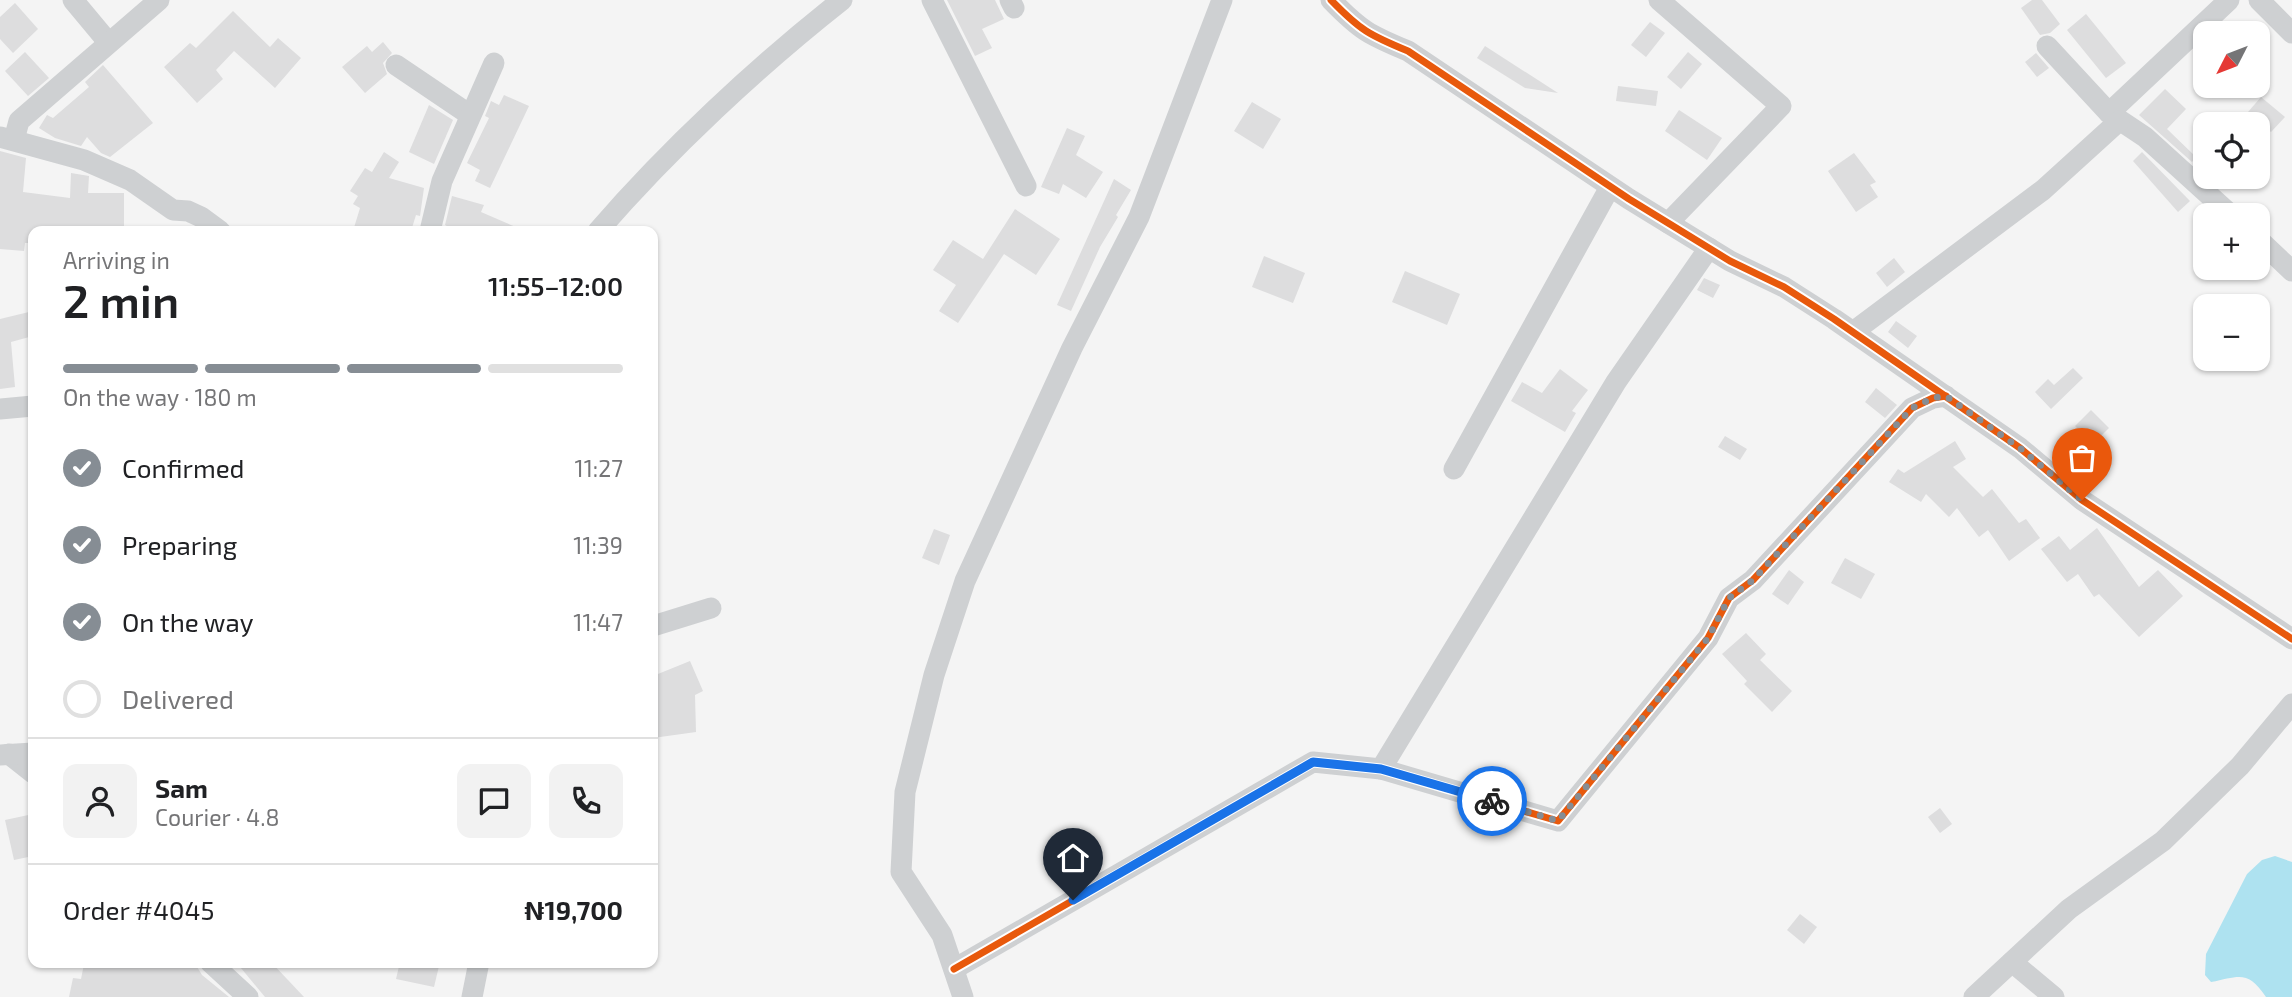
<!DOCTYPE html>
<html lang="en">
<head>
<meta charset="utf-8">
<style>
	:root { --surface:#fff; --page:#f2f2f2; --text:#202124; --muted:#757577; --line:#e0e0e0; --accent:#868d94 }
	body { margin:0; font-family:"Exo 2",sans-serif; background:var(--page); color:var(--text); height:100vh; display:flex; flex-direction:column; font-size:26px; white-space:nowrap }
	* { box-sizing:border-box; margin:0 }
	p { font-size:23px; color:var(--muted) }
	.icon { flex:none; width:38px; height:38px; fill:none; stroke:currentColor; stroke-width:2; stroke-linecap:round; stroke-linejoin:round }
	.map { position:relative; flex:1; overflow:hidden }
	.details { position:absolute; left:28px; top:226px; width:630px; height:742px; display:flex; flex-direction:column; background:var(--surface); border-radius:14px; box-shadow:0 2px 5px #0004 }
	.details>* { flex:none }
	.needle { width:46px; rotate:228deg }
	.controls { position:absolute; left:2193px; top:21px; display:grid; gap:14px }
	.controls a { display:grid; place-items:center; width:77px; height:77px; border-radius:14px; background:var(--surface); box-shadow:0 2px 5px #0004; font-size:35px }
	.pin { position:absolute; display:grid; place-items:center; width:60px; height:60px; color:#fff; margin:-72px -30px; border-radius:50% 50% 50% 0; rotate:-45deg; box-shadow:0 0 7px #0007 }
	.pin .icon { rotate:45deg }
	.courier { position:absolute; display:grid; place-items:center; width:70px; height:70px; margin:-35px; border:5px solid #1a73e8; border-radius:50%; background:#fff; color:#222; box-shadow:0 2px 9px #0007 }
	.head em { font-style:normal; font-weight:600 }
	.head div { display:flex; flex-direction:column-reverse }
	.head { display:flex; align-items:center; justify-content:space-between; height:119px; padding:0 35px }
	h1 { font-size:46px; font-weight:600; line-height:52px }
	.bar { display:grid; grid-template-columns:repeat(4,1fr); gap:10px 7px; align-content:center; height:84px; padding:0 35px }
	.bar i { height:9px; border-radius:5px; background:var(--line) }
	.bar .on { background:var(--accent) }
	.bar p { grid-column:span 4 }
	.line { display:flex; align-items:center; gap:18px; padding:0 35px; border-top:2px solid var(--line) }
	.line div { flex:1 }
	.round { display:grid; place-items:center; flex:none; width:74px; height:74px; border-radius:14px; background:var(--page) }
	ol { padding:0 35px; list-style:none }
	li { display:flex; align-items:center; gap:21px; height:77px }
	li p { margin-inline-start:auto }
	li .icon { padding:7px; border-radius:50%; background:var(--accent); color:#fff; stroke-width:4 }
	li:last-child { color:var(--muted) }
	li i { width:38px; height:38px; border:4px solid var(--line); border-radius:50% }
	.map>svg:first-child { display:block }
	.water { fill:#aee2f0 }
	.building { fill:#ddddde }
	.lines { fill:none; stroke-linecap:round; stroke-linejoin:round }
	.minor { stroke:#ced0d2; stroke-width:21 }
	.cycleway-casing { stroke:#fff; stroke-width:11 }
	.cycleway { stroke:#e8590c; stroke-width:7 }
	.done { stroke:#868d94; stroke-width:7; stroke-dasharray:0 12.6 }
	.route { stroke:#1a73e8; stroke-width:9 }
</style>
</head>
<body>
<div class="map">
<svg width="2292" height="997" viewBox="0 0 2292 997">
	<rect width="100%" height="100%" fill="#f4f4f4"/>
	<path class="water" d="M2275 856 2292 862V997H2266C2248 970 2240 976 2211 982L2205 975 2206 954 2247 874 2262 860Z"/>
	<g class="building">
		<polygon points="947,0 995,0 1004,19 982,29 992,48 975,56"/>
		<polygon points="2032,0 2042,0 2060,24 2050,33 2040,35 2021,8"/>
		<polygon points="15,3 38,29 13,53 0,39 0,17"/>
		<polygon points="233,11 270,47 278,38 301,58 275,88 234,51 216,70 223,79 197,103 164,67 190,43 196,48"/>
		<polygon points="2086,14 2126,63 2106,78 2067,30"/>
		<polygon points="1650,22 1665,33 1646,57 1631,45"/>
		<polygon points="383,42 392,53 383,63 387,74 365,93 342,67 367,46 372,52"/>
		<polygon points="1485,46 1558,93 1525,88 1477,58"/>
		<polygon points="25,52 49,78 28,96 5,71"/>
		<polygon points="1688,52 1702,64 1681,89 1667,77"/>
		<polygon points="2036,53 2049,68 2037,77 2025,62"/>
		<polygon points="103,65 153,123 110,157 101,153 87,137 81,146 55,138 39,128 47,115 53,118 89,87 85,82"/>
		<polygon points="1618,86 1658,91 1656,106 1616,101"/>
		<polygon points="2165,89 2186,109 2167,129 2196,157 2192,162 2139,115"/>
		<polygon points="504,95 529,106 490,188 475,181 480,170 467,163 489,118 485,116 491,101 499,105"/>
		<polygon points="2261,97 2285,117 2271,132 2248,112"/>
		<polygon points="1252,102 1281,119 1263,149 1234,131"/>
		<polygon points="429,105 453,120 434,164 409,152"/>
		<polygon points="1679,110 1722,138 1707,160 1665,131"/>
		<polygon points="1067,128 1085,136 1076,155 1103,172 1086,198 1063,184 1059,194 1041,187"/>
		<polygon points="0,151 26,158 23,192 70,198 71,173 89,176 88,193 124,193 124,231 33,231 33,243 25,243 24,251 0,249"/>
		<polygon points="384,152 399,162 389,178 424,188 420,216 416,215 411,231 353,231 360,208 353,204 358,196 350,191 365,168 372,172"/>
		<polygon points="2142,152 2190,201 2178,212 2133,161"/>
		<polygon points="1854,153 1876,182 1870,185 1878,197 1856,212 1828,171"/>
		<polygon points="1114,179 1131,190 1116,215 1118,217 1100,247 1071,311 1057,305"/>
		<polygon points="452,196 484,205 481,212 525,231 456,231 445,225"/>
		<polygon points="1015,209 1060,239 1036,275 1004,254 958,323 939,311 956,285 933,270 953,240 983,259"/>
		<polygon points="1264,256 1305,273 1293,303 1252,287"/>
		<polygon points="1894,258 1905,272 1887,287 1876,273"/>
		<polygon points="1405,271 1460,294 1447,325 1392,302"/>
		<polygon points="1704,278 1720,285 1713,298 1697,290"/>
		<polygon points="33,311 33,336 11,342 15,387 0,389 0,319"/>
		<polygon points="1896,321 1917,336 1908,348 1888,332"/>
		<polygon points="2073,368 2083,378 2051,409 2035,392 2048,379 2054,385"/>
		<polygon points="1560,369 1588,390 1572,411 1576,413 1565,432 1511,401 1522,382 1542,393"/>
		<polygon points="1876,388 1897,405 1885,418 1865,402"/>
		<polygon points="2091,410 2109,428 2093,444 2075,426"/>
		<polygon points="1725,436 1747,449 1740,460 1718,447"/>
		<polygon points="1955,441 1966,459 1953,467 1983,497 1992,489 2019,523 2026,519 2040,538 2009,561 1988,530 1979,537 1957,508 1949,517 1926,494 1921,502 1889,482 1898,469 1904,473"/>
		<polygon points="2097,528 2139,587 2158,570 2183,596 2139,637 2099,594 2094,597 2078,574 2067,582 2041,549 2059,536 2070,550"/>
		<polygon points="934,529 950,535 939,565 922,558"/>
		<polygon points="1845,558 1875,574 1861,599 1831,583"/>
		<polygon points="1789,570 1804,582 1788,605 1772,594"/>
		<polygon points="1746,633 1766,654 1760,660 1792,691 1772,712 1744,684 1747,681 1722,654"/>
		<polygon points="690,661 703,691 695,695 696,732 653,738 653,676"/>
		<polygon points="1940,808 1952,824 1940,833 1928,817"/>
		<polygon points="33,814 33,856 14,860 5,820"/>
		<polygon points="1800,914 1817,927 1804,944 1787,930"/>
		<polygon points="103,962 194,962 202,975 229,997 69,997 73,978 81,979 84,964 102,968"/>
		<polygon points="236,962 271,962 304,997 265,997"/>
		<polygon points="400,962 440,962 434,987 396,979"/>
	</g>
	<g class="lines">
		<g class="minor">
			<polyline points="73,0 108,42"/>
			<polyline points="932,0 1026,186"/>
			<polyline points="1010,0 1014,8"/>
			<path d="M1331 0C1360 30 1369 35 1408 51L1629 199 1730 261 1784 287 1834 319 2020 448 2082 500 2292 639"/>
			<polyline points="1659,0 1781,106 1668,223"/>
			<polyline points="2259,0 2292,33"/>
			<polyline points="2047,46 2109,113 2145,137 2231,215"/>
			<polyline points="396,65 470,115"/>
			<polyline points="2109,113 2229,0"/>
			<polyline points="0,137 84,160 130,180 173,210 188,211 201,217 220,231"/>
			<polyline points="14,140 19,121 159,0"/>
			<polyline points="430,231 442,181 494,63"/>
			<path d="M598 231C669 149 757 67 842 0"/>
			<polyline points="2258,239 2292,271"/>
			<polyline points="1853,332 2043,190 2119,121"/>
			<polyline points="0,409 33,406"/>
			<polyline points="1454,469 1610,187"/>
			<polyline points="653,626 711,608"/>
			<polyline points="9,754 33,773"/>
			<polyline points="0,755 33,753"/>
			<polyline points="1381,769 1616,382 1709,248"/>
			<polyline points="210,962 248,997"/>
			<polyline points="2012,962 2054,997"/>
			<polyline points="954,969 1313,762 1381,769 1558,821 1708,638 1729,598 1753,580 1912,408 1933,398 1946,396"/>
			<polyline points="472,997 479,962"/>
			<polyline points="963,997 942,935 901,872 905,792 934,675 965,581 1072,348 1139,217 1222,0"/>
			<polyline points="1974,997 2069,909 2163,841 2240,766 2292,704"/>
		</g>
		<defs>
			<g id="cycleway">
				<path d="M1331 0C1360 30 1369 35 1408 51L1629 199 1730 261 1784 287 1834 319 2020 448 2082 500 2292 639"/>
				<polyline points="954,969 1313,762 1381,769 1558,821 1708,638 1729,598 1753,580 1912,408 1933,398 1946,396"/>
			</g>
		</defs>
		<use href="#cycleway" class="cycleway-casing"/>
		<use href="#cycleway" class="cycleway"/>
	</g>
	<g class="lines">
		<polyline class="done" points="1492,801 1558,821 1708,638 1729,598 1753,580 1912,408 1933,398 1946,396 2021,449 2082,500"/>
		<polyline class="route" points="1073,900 1313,762 1381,769 1492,801"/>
	</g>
</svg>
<div class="controls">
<a><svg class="needle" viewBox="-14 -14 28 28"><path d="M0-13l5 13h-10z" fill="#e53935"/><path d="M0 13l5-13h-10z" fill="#757577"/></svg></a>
<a><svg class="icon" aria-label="locate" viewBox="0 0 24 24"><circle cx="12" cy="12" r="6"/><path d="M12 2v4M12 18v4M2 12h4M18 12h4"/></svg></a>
<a>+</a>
<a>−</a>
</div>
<div class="pin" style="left:2082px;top:500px;background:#ea580c"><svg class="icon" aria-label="bag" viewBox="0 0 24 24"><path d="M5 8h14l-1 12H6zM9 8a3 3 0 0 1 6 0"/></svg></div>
<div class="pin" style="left:1073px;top:900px;background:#1f2937"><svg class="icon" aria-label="home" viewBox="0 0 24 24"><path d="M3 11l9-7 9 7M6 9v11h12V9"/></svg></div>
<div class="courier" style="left:1492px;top:801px"><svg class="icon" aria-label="bike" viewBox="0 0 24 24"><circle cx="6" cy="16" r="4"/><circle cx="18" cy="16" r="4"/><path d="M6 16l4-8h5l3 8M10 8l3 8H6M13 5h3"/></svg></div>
<section class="details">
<div class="head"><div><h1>2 min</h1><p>Arriving in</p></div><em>11:55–12:00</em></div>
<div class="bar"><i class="on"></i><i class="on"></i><i class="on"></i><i></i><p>On the way · 180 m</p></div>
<ol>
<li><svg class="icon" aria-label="check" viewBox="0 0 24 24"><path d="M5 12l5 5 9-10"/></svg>Confirmed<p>11:27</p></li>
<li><svg class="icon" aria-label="check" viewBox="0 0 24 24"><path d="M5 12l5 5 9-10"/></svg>Preparing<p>11:39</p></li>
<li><svg class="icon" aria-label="check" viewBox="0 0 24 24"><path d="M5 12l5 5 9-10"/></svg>On the way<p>11:47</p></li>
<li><i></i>Delivered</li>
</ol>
<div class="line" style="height:126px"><a class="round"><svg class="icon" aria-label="person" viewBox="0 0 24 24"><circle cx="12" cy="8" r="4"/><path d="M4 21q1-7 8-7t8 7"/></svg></a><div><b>Sam</b><p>Courier · 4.8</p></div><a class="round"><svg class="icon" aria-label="chat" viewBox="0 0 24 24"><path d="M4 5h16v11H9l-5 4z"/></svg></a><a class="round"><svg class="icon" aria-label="phone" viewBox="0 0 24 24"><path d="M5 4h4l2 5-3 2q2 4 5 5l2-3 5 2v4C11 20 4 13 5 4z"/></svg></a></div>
<div class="line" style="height:91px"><div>Order #4045</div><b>₦19,700</b></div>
</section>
</div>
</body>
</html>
